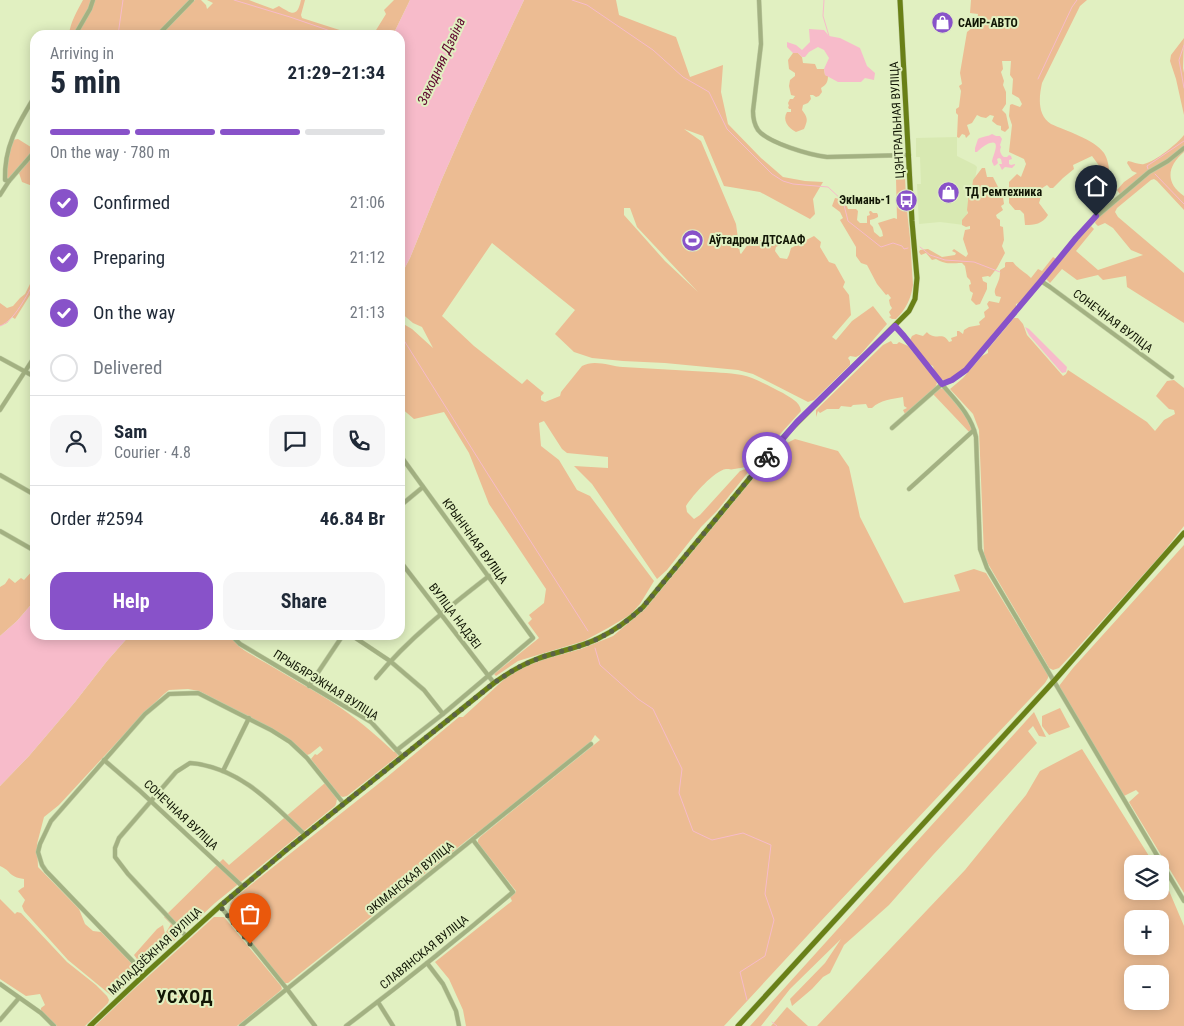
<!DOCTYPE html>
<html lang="en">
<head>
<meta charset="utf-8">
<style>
	:root { --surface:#fff; --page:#f6f6f7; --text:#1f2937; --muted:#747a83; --line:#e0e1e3; --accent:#8852c9 }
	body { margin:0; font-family:"Roboto Condensed",sans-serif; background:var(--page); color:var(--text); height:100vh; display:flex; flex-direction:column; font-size:19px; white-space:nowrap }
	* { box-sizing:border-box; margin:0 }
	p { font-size:16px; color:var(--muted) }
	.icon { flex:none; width:28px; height:28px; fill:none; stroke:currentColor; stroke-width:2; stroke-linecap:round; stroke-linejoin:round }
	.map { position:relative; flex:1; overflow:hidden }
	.panel { position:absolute; left:30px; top:30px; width:375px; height:610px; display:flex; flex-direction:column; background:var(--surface); border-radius:15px; box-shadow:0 2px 12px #0003 }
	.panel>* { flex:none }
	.tools { position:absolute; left:1124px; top:855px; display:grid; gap:10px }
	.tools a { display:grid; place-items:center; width:45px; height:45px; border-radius:10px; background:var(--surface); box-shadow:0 2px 12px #0003; font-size:25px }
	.pin { position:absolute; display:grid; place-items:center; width:42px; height:42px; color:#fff; margin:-51px -21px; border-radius:50% 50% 50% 0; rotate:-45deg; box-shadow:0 0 5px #0007 }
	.pin .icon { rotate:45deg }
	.courier { position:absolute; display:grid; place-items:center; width:50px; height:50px; margin:-25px; border:4px solid #8852c9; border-radius:50%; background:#fff; color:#222; box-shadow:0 1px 6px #0007 }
	.head em { font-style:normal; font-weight:700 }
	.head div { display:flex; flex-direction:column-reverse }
	.head { display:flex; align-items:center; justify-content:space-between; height:85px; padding:0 20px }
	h1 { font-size:32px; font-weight:700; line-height:38px }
	.bar { display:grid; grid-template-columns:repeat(4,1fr); gap:8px 5px; align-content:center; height:60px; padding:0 20px }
	.bar i { height:6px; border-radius:4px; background:var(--line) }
	.bar .current { background:var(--accent) }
	.bar p { grid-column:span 4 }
	.line { display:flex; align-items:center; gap:12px; padding:0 20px; border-top:1px solid var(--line) }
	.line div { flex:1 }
	.round { display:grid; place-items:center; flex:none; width:52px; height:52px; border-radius:15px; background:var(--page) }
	ol { padding:0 20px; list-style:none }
	li { display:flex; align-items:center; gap:15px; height:55px }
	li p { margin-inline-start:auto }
	li .icon { padding:5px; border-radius:50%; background:var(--accent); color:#fff; stroke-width:4 }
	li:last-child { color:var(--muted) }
	li i { width:28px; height:28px; border:2px solid var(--line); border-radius:50% }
	.button { display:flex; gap:10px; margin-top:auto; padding:10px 20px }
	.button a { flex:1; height:58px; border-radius:15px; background:var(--accent); color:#fff; font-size:20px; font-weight:700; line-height:58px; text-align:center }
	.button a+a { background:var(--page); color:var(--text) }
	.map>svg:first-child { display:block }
	.built { fill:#d8e9b2 }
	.green { fill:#ecbc93; fill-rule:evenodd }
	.water { fill:#f7bbca }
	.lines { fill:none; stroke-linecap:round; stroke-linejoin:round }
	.stream { stroke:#f7bbca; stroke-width:1 }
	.minor-casing { stroke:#c0cda3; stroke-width:5 }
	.major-casing { stroke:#c0cda3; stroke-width:6 }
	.minor { stroke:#a3b182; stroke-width:4 }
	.major { stroke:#698017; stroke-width:5 }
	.done { stroke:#5a6247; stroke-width:5; stroke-dasharray:0 9 }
	.route { stroke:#8852c9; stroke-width:6 }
	.labels { text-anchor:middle; stroke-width:4; stroke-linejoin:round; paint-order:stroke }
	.poi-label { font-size:12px; font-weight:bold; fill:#111605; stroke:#e1f0c1; text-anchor:start }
	.street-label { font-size:12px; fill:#111605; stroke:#e1f0c1 }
	.water-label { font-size:14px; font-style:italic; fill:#5f0a2f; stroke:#e1f0c1 }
	.district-label { font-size:18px; font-weight:bold; letter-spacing:1px; fill:#111605; stroke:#e1f0c1 }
</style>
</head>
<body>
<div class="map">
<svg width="1184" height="1026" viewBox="0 0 1184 1026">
	<rect width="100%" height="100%" fill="#e1f0c1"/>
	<polygon class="built" points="957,137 957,156 975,165 977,167 974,186 964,225 940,222 919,224 917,184 921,184 920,157 916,157 916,138"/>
	<g class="green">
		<path d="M83 0H189L155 35H69C70 23 77 11 83 0Z"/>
		<path d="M195 0H201L206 5 207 9 213 3 207 0H249L273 9 279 6C292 14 297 18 301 0H305L301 15 302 18 349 33 373 35 386 14 384 10 394 0H410L393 35H161Z"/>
		<path d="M524 0H616L619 15 676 37 690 77 723 65 721 92 728 124 761 158 783 177 805 181 823 182 813 199 815 214 810 219 760 192 724 186 703 136 684 129 701 141 736 224 740 253 741 254 751 240 758 244 760 240 767 242 771 241 772 236 785 238 787 244H782L776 247 775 251 780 258 787 259 789 255 791 248 814 236 821 242 820 247 829 262 835 264 845 282 843 287 849 295 851 315 832 337 836 340 852 321 873 306 887 324 860 355 856 357 850 356 848 358 850 361V365L814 400 808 402 753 374 738 370 665 363 623 361 592 358 574 352 555 334 575 310 492 243 442 316 474 346 522 384 527 379 544 393 541 396V400L545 402 560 396 561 392 582 366C594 359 610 366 623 367 652 369 681 370 710 372 724 373 739 373 752 378 762 382 773 388 783 393 790 398 800 401 801 411L773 442 756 463C753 465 738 469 734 469 731 470 729 469 726 469 714 471 693 495 686 506L687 512 694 519 700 515 740 471 748 468 750 470 717 511 701 527 667 570 657 579 592 484 574 466 608 468V457L567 453 562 449 544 421 539 423 541 446 559 460 577 490 590 496 654 581 640 604 630 615 608 628 584 641 518 661 496 676 494 674 539 638 528 623 532 619 529 615 544 603 546 589 489 504 469 453 444 412 414 419 400 407V322L412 329 433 348 422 327 413 323 400 312V277L410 258 442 179 471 113ZM624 208H630L637 227 698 292 665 261 624 215Z"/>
		<path d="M971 0H1087L1080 6 1042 83C1039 97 1037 115 1051 124 1066 131 1094 139 1104 153 1108 159 1109 168 1110 176L1108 178 1092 156 1073 165 1074 169 1063 178 1053 188H1050L1047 185 1039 190 1041 197 1039 203 1048 215C1043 224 1034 225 1025 225L1024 214 1020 210H1015L1009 203V198L1011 196 1009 193V182L1017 174 1021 177 1026 164 1024 159 1009 152 1012 125 1009 116 1010 105 1012 104 1020 107 1022 104 1019 98 1012 94 1013 79 1010 75 1011 61H1002L1003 69 1001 72 1004 81 1003 85 1006 92V104L1002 110 1006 114 1009 128 1005 132 1001 130V126L997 125 992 121 994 116 990 115 986 118 981 117 977 115 972 123 967 125 970 134 966 138 965 135 962 134 959 138 957 137 958 115 956 113V109L959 107 961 91 959 86 962 84 960 73 967 32 972 28H976L978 14 970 13Z"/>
		<polygon points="1184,38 1183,68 1184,73 1184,115 1176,79 1170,61 1171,55"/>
		<path d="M793 53H798L802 57 803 63 815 64 817 69H824L825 75 828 76C828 82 826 85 821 88L822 92 819 96 816 97 813 95H810L811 99 808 103 803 105 802 110C808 118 808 120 804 129L796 132C788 128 782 120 787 112H791V109H789L788 107 789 106 788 103 790 99H793L795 96 791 95 789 86 790 80 795 76V73L789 69 788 60Z"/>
		<path d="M1184 135V152C1167 166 1165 183 1184 196V210L1157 181 1154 179 1151 180 1117 208 1115 212 1118 217 1184 273V323L1127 287 1126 276 1103 280 1098 275 1077 280 1062 269 1050 283 1046 279 1079 238 1091 226 1094 229 1076 251 1098 270 1143 255 1131 250 1113 228 1105 223 1098 226 1095 223 1097 217 1122 197 1117 190 1124 182 1137 173 1132 171 1127 163 1128 161C1133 162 1140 165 1144 164 1156 161 1177 144 1184 135Z"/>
		<polygon points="18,139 34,149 10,179 6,178 6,166 12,140"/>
		<polygon points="35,154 35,187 22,182 19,173"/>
		<path d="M982 168H985L987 177H993L1003 197 1004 204 1001 206 1003 210 996 215 997 218 1000 220V226L1003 227 1004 240 1002 246 1005 253 997 268 990 277 988 276 982 277 983 281 987 283V289L980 304 976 305 971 300 973 293 970 291 969 285 971 284 970 280 967 277 965 266 962 263C951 263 947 265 936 259L932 260 926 253 921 255 919 252 920 250 928 249 942 257 955 255 956 253 952 251 954 249 966 257 968 254 963 239 965 230 970 229V226L966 227 962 225V220L968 213 967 210 969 192 972 189 973 180Z"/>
		<path d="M905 177 906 198H904V201H906L910 238 913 285C911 299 906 309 896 319H892L889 317 891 316 889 312 892 308 890 305 889 300 891 298 888 294 886 295 877 284 867 265 861 263 856 256V247L840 220 843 218 840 212 832 206 835 198 845 200 848 209H856L858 211 857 220 860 223H867V216L870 215 869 212 870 211H871L873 213H877L878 215V217L874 219 870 220V224L873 227 874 232 880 237 883 236 882 231 878 223 894 218 897 219 896 179Z"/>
		<path d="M1053 257 1056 259 1019 303 1016 304V308C1004 322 961 381 944 380 938 380 934 371 933 366L929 364 912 343 910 340 912 336 916 334 923 336 927 332C927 333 932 336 933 336 941 338 943 333 949 342L952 341 951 338 957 336V331H959L963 334 964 330 969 327 980 325 979 322 985 317 984 312 989 308 987 304 989 301 999 303 1001 297 996 296C993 290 996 288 998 282 1000 278 1000 274 1000 270L1005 267V263L1006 262H1013C1018 269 1025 272 1031 278L1038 269 1042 271Z"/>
		<polygon points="35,274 34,297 30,295 15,319 12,317 7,323 0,326 0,303 7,308 13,306 20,298 25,294"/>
		<polygon points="1014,318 1018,318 1023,324 1027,335 1063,376 1066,374 1068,370 1147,422 1155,431 1164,420 1175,414 1174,410 1169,409 1156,396 1167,381 1174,380 1184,388 1184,526 1161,555 1073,653 1059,668 1053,670 1049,668 1044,659 987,562 984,554 979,430 973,414 950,389 963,378 982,356 988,353 988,349"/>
		<path d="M891 341 893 344H897L899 342 908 346 935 379 937 383 935 388 905 414 903 410 907 408 904 406 903 397C892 399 880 400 872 408H868L866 404 853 405 851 407 841 406 839 409H827L820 413 818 411 816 417V410L883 345Z"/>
		<polygon points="940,388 945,390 966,417 972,430 970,433 933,394"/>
		<polygon points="795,439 838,451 849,467 860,517 904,603 960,591 954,575 974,569 986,573 1048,675 1048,678 1045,683 820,922 724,1026 466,1026 463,1010 449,979 435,962 512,901 510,897 516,891 478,843 478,840 480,837 600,740 595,735 590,743 478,833 476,833 288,983 284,983 230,915 229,910 231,907 230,904 233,899 387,777 459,717 463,717 511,673 540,660 581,649 613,636 645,609 660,591 779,447"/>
		<polygon points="1184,545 1184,893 1129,802 1139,793 1136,790 1124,796 1059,686 1073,668"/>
		<polygon points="35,568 35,600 17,621 0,636 0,587 5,584 9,578 15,583 21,578 24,580"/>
		<path d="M130 635H230C237 649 253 655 266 663 287 676 310 688 332 702 354 716 375 734 394 752L396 751 398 756 347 796 343 797 340 796 311 759 315 754 317 755 323 750 320 746 310 754 307 755 290 740 269 727 199 691 188 689 169 690 164 694 144 713 59 805 44 817 37 844 38 867 79 909 85 924 93 931 101 932 138 970V974L115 996 113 997 68 960 24 911 22 906 25 900 18 891 22 888 24 887V879C8 877 12 871 0 866V786L29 756 75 702 107 661Z"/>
		<polygon points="1060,708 1070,727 1049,735 1042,726 1042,716"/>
		<polygon points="1034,712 1046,737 1039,736 1033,726 1028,731 1037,743 933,855 889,905 844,945 830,973 823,977 812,989 792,1006 790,999 825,963 841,939 790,989 761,1026 750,1026"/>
		<path d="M1082 749 1154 864H1132V891H1160V874L1167 886 1184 926V1026H817L965 870 1026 795 1040 771ZM1132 919H1160V946H1132ZM1132 974H1160V1001H1132Z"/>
		<polygon points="325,783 337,799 336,804 335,806 215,903 146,967 142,966 134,955 157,929 163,925 165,934 171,924 164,917 223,859 229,865"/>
		<polygon points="0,899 15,914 17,912 21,913 67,962 96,985 107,996 109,1000 108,1003 85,1026 57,1026 41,1011 41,1008 45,1005 40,994 26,996 0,979"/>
		<polygon points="214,917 224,917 281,986 282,989 280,991 237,1026 95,1026 133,990"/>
		<polygon points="787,1007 808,1026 771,1026"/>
	</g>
	<g class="water">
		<polygon points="410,0 524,0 471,113 442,179 410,258 400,277 400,35 393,35"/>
		<polygon points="809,29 824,30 829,36 840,38 860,48 867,66 875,73 874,80 865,78 861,82 838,82 825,75 824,69 829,58 824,50 818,47 809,52 805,57 802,57 798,53 793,53 787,47 787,42 796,45 802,50 810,42"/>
		<path d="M992 134 996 136H1000L1002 139 1000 145 1001 147C999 151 1001 155 1004 157H1007L1009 155 1011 156 1012 159 1009 160V164L1011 165 1015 164V165L1012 168 1005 167 1002 170 999 164H1002L1001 159 999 158 997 159 998 163 996 165 994 166C993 164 993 163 992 162 992 157 1002 139 990 143 986 144 980 149 977 152H975V148L978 139C983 136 987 137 992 134Z"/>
		<polygon points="1025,327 1029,329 1067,367 1066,372 1062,373 1029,335"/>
		<polygon points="35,600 35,635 130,635 107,661 75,702 29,756 0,786 0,636 17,621"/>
	</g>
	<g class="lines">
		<g class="stream">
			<polyline points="234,0 290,17 342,35"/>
			<polyline points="572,0 587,5 653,50 683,77 709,92 727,129 772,174 783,181 793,184 828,187 843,201 848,221 881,247 893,243 902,246 904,249 908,248"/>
			<polyline points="824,0 823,16 829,36"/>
			<polyline points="118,35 123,0"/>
			<polyline points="1184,45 1179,60 1184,88"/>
			<polyline points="1038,79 1072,7 1077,0"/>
			<polyline points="1148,169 1147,166 1184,141"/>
			<polyline points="1155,174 1184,204"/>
			<polyline points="920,247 930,255 945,260 974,262 1000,272"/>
			<path d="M0 326C15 321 27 294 35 281"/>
			<polyline points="400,334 489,476 588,631"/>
			<polyline points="595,648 600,665 638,699 653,709 682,769 679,793 693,831 712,840 743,833 771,845 765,894 774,920 765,956 740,972 747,1000"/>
			<polyline points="772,1022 777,1026"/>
		</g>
		<defs>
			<g id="minor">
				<path d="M759 0 761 44 753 111C753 117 754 124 758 130 768 143 810 155 827 157L909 155"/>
				<polyline points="75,35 90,9 93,0"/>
				<polyline points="158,35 192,0"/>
				<path d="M9 181 5 180C4 146 18 124 35 96"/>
				<polyline points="0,195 9,181 35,151"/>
				<polyline points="1041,281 1050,287 1172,377"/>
				<path d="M895 327C911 344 925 363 940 382 954 399 971 414 976 437L980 549 987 568 1184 901"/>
				<polyline points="0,358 35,377"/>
				<polyline points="0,410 35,356"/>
				<polyline points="892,428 942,384 952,380 966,370 1041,281 1076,239 1096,217 1149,172 1168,161 1184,148"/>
				<polyline points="0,475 35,495"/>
				<polyline points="909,489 974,430"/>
				<polyline points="400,506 423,487"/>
				<polyline points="0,531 35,551"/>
				<polyline points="400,561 494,683"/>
				<polyline points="233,635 234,638 240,644 371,722 403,757"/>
				<polyline points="351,635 390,661 424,690 443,714"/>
				<path d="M376 678C408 639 449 607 489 576"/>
				<polyline points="309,686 343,635"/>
				<polyline points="397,750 443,714 533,638 400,455"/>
				<polyline points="104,760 140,791 243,887"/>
				<polyline points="223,771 249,718"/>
				<polyline points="220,906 287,989 315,1026"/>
				<path d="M186 936 128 874 115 857V848L119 838 176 772 190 763C239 767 272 803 305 835"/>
				<polyline points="427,963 443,984 456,1011 459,1026"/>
				<polyline points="145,974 46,871 42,865 38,852 40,844 51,821 145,714 169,694 198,693 271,730 290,742 307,758 344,804"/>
				<polyline points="0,984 41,1013 54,1026"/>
				<polyline points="378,1002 393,1026"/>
				<polyline points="0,1020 19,998"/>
				<polyline points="241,1026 591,744"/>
				<path d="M346 1026C403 983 459 938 513 892L473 840"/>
			</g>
			<g id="major">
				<path d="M90 1026 145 974 220 906 285 851 494 683C508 673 521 665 537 659 558 651 580 648 599 638 616 630 630 619 643 607L788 432 909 311 915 299 917 278 912 221 900 0"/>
				<polyline points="738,1026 1054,681 1184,533"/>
			</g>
		</defs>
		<use href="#minor" class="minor-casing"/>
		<use href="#major" class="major-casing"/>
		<use href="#minor" class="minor"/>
		<use href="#major" class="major"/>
	</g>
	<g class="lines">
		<path class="done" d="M250 944 220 906 285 851 494 683C508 673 521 665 537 659 558 651 580 648 599 638 616 630 630 619 643 607L767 457"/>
		<polyline class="route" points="767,457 797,422 895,326 904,336 942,384 952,380 966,370 1041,281 1076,238 1096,216"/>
	</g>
	<defs>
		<symbol id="shop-disc" viewBox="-11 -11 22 22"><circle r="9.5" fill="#8852c9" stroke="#e1f0c1"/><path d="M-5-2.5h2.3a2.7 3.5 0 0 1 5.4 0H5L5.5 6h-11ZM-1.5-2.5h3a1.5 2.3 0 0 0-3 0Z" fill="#fff"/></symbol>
		<symbol id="bus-disc" viewBox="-11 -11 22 22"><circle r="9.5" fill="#8852c9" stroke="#e1f0c1"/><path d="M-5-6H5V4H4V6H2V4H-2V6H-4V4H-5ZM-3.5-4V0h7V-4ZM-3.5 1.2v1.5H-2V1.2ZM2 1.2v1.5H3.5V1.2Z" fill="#fff"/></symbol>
		<symbol id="stadium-disc" viewBox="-11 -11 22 22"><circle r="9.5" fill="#8852c9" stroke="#e1f0c1"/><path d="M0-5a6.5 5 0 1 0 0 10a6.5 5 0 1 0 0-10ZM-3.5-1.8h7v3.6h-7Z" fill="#fff"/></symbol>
	</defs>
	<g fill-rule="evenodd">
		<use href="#shop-disc" x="930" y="10" width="25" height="25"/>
		<use href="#shop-disc" x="936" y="180" width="25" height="25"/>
		<use href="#bus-disc" x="894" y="188" width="25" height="25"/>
		<use href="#stadium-disc" x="680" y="228" width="25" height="25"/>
	</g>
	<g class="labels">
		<g class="poi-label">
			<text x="958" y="27">САИР-АВТО</text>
			<text x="965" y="196">ТД Ремтехника</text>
			<text x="891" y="204" text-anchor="end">Экімань-1</text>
			<text x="709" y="244">Аўтадром ДТСААФ</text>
		</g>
		<g class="street-label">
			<text transform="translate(897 120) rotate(-93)" y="4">ЦЭНТРАЛЬНАЯ ВУЛІЦА</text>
			<text transform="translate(1113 321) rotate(37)" y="4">СОНЕЧНАЯ ВУЛІЦА</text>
			<text transform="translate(475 541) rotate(54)" y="4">КРЫНІЧНАЯ ВУЛІЦА</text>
			<text transform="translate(455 616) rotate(53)" y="4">ВУЛІЦА НАДЗЕІ</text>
			<text transform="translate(326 685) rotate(32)" y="4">ПРЫБЯРЭЖНАЯ ВУЛІЦА</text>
			<text transform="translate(181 815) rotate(43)" y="4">СОНЕЧНАЯ ВУЛІЦА</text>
			<text transform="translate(410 878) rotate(-39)" y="4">ЭКІМАНСКАЯ ВУЛІЦА</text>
			<text transform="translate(155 951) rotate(-43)" y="4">МАЛАДЗЁЖНАЯ ВУЛІЦА</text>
			<text transform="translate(424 952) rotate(-39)" y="4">СЛАВЯНСКАЯ ВУЛІЦА</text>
		</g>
		<g class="water-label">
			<text transform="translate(441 61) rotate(-65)" y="5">Заходняя Дзвіна</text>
		</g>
		<g class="district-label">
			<text x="185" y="1003">УСХОД</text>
		</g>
	</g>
</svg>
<div class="tools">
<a><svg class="icon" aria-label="layers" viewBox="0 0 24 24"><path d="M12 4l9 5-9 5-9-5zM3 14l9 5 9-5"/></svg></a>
<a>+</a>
<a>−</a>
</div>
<div class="pin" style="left:250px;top:944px;background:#ea580c"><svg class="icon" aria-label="bag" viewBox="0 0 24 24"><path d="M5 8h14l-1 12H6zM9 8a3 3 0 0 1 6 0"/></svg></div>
<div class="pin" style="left:1096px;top:216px;background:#1f2937"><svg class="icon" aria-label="home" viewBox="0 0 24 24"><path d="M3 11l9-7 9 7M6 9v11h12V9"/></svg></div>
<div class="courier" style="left:767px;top:457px"><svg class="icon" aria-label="bike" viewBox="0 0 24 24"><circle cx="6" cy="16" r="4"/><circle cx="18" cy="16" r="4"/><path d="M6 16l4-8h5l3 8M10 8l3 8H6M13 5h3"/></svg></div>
<section class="panel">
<div class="head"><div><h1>5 min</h1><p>Arriving in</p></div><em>21:29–21:34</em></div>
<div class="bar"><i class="current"></i><i class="current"></i><i class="current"></i><i></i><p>On the way · 780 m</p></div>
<ol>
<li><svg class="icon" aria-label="check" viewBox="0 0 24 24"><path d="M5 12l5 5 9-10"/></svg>Confirmed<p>21:06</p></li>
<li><svg class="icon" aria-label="check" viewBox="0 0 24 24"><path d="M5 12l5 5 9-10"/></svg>Preparing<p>21:12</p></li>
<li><svg class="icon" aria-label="check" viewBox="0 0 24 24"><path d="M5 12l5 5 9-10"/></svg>On the way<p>21:13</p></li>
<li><i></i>Delivered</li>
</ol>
<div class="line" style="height:90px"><a class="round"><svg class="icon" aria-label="person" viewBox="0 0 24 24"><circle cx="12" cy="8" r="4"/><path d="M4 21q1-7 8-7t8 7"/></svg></a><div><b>Sam</b><p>Courier · 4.8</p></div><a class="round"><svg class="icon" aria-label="chat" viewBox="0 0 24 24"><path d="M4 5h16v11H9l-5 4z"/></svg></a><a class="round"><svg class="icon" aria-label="phone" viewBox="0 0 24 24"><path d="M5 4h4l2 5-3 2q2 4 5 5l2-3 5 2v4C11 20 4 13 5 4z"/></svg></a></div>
<div class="line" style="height:65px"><div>Order #2594</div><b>46.84 Br</b></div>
<div class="button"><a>Help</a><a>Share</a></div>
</section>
</div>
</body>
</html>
